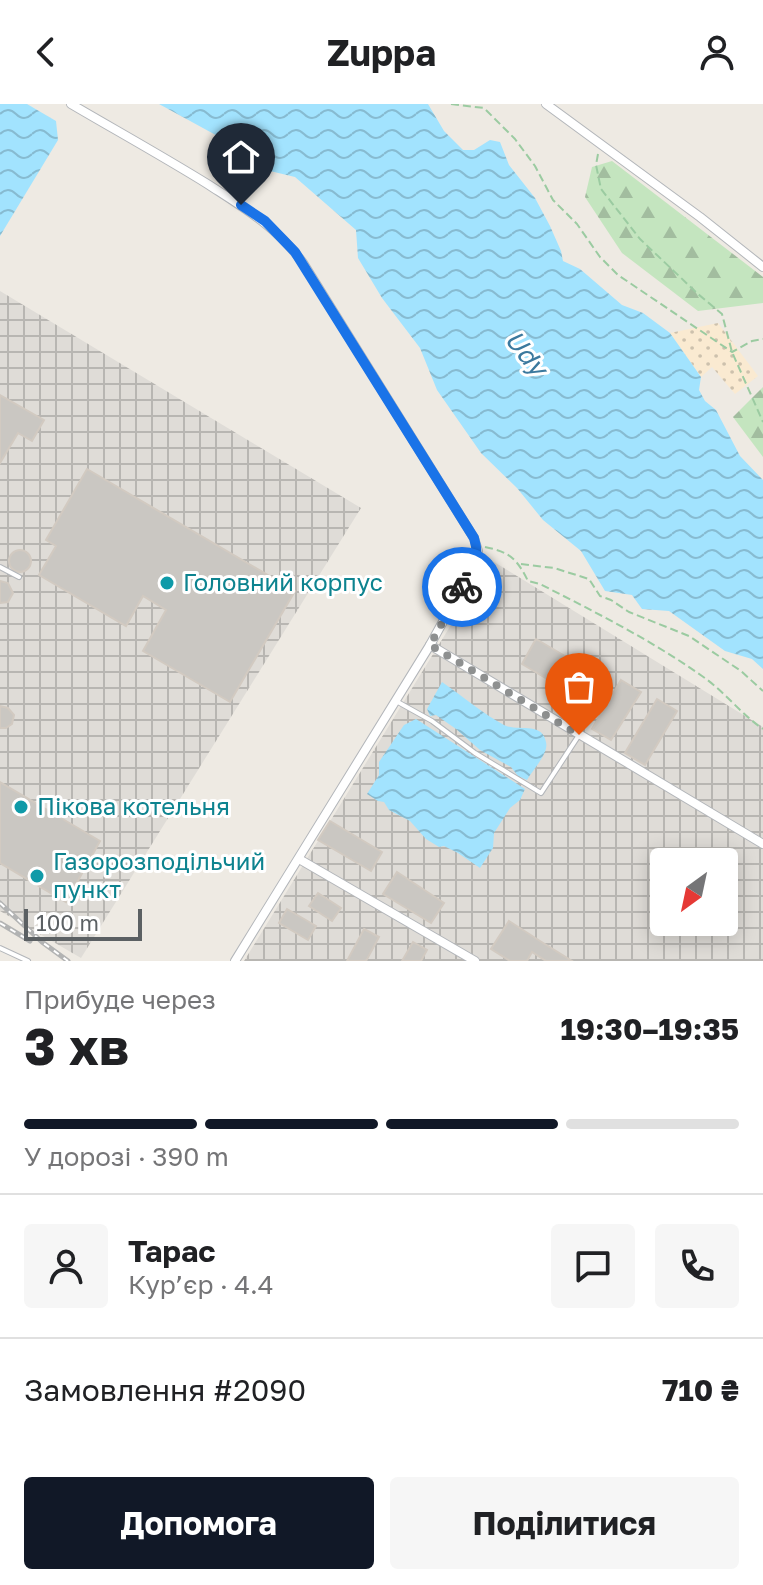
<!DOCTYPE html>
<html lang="uk">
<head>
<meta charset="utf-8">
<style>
	:root { --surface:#fff; --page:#f6f6f6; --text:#202124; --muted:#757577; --line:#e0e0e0; --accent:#111827 }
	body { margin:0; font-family:"Golos Text",sans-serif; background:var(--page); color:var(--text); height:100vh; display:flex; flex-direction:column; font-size:30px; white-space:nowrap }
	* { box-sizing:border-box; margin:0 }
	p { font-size:26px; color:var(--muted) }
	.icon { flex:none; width:44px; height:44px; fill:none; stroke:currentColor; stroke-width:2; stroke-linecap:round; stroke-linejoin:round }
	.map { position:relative; height:857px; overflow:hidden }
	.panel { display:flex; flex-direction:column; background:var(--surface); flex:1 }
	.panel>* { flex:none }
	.needle { width:52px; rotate:213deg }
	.buttons { position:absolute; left:650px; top:744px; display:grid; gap:16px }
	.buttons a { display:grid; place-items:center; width:88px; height:88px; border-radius:8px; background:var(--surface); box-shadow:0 4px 20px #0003; font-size:40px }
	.scale { position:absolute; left:24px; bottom:20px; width:118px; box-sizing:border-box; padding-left:8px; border:4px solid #5b6063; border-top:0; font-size:22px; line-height:28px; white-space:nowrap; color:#5b6063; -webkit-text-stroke:6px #fff; paint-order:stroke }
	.pin { position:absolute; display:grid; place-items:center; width:68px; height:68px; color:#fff; margin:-82px -34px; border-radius:50% 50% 50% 0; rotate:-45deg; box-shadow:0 0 8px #0007 }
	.pin .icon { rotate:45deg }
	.courier { position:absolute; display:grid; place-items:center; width:80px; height:80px; margin:-40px; border:6px solid #1a73e8; border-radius:50%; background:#fff; color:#222; box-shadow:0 2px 10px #0007 }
	.overview em { font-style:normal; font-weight:700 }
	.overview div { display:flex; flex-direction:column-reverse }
	.overview { display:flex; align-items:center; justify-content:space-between; height:136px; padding:0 24px }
	h1 { font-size:52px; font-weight:700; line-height:60px }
	.bar { display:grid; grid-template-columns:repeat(4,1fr); gap:12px 8px; align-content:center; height:96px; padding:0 24px }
	.bar i { height:10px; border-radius:6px; background:var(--line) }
	.bar .current { background:var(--accent) }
	.bar p { grid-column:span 4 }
	.line { display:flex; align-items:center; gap:20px; padding:0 24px; border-top:2px solid var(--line) }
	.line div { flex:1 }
	.round { display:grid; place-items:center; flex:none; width:84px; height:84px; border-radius:8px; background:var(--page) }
	.primary-button { display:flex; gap:16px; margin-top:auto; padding:16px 24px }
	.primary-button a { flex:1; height:92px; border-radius:8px; background:var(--accent); color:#fff; font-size:32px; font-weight:700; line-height:92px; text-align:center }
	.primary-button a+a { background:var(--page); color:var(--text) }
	header { display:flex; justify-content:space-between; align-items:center; height:104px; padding:0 24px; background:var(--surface); font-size:36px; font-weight:700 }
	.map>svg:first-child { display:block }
	.industrial { fill:url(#industrial-grid); fill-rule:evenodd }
	.forest { fill:url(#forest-firs) }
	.sand { fill:url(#sand-dots) }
	.water { fill:url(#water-waves) }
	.building { fill:#cac7c2; stroke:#d2cac1; stroke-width:2 }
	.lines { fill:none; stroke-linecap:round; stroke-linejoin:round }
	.service-casing { stroke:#b3b6ba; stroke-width:6 }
	.minor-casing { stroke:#b3b6ba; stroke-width:10 }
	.path { stroke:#9bcba1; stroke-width:2; stroke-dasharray:8 4; stroke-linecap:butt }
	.service { stroke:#fff; stroke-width:4 }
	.minor { stroke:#fff; stroke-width:8 }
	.rail-casing { stroke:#b2b3b3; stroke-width:5 }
	.rail { stroke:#fff; stroke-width:2; stroke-dasharray:6; stroke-linecap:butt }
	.done { stroke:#8e9090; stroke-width:8; stroke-dasharray:0 14.4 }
	.route { stroke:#1a73e8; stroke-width:10 }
	.culture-dot { fill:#0f9aa8; stroke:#fff; stroke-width:3 }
	.labels { text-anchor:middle; stroke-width:6; stroke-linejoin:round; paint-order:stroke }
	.culture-label { font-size:24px; fill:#0d838f; stroke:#fff; text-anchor:start }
	.water-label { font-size:26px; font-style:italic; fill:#3b799e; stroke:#fff }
</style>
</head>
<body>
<header><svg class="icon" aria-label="back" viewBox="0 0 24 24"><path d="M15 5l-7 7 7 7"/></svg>Zuppa<svg class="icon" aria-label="person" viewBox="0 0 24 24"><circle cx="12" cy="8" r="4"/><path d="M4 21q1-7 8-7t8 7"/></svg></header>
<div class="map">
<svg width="763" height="857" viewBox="0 0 763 857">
	<defs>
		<pattern id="industrial-grid" width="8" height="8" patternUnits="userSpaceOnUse" patternTransform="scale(2)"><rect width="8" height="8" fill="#dfdcd7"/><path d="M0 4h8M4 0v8" fill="none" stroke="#b8b6b2"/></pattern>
		<pattern id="forest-firs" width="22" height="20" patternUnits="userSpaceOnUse" patternTransform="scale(2)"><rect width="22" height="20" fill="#c4e5bf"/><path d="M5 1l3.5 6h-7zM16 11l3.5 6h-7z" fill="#a2bd9f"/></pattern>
		<pattern id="sand-dots" width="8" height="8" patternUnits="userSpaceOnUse" patternTransform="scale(2)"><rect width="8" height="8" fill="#faead1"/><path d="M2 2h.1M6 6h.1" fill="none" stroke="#cdc1ad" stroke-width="1.8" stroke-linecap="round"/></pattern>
		<pattern id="water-waves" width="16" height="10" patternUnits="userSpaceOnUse" patternTransform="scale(2)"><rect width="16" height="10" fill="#a2e3fe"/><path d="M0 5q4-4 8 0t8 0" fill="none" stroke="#87bbd1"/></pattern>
	</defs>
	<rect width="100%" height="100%" fill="#eeeae3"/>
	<g class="industrial">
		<polygon points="0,187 361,404 81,854 0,807"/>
		<path d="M491 456 763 623V857H244ZM664 758H724V818H664Z"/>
	</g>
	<g class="forest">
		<polygon points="612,57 763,173 763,199 698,207 622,149 585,93 592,63"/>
		<polygon points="763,283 763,353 733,313"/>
	</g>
	<polygon class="sand" points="718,219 758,272 735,290 712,263 701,273 670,229"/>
	<g class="water">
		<polygon points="0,0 27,0 56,17 58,36 0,132"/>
		<polygon points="159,0 428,0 444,27 463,46 474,46 490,36 500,38 509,61 535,94 550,122 561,147 563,157 580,165 622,201 643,209 670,229 701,273 699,286 705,297 716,306 740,352 763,376 763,565 752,555 725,547 669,507 642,505 632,491 605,487 581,447 543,416 517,384 481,349 437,286 420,244 382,194 358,154 356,126 295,73 270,67 234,41"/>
		<path d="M442 578C461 591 485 611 504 621 518 628 542 617 546 638 549 650 533 665 527 676L518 672 511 663 480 646 456 625 436 611 430 612 427 605Z"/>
		<polygon points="416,615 525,685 520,696 510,704 494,729 493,744 480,764 458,749 444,742 439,743 426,735 410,717 389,706 384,698 378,697 367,690 379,671 379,658 404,621"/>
	</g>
	<g class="building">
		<polygon points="0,291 44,316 32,337 18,329 0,359"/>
		<polygon points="87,365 295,487 230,598 143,547 166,506 143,492 126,522 39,471 56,442 46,436"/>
		<circle cx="20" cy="457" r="11"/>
		<polygon points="0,477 8,479 13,489 8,498 0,499"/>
		<polygon points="536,535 604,575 589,600 522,560"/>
		<polygon points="621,576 641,588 611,636 592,625"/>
		<polygon points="657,595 677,607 645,661 625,649"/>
		<polygon points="0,602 8,604 14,611 12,620 6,624 0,624"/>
		<polygon points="0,678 100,737 66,798 0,759"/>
		<polygon points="330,717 382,748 371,767 318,736"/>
		<polygon points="397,768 444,799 431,819 383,790"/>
		<polygon points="318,789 341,804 332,817 309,802"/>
		<polygon points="287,805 316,822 308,836 279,819"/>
		<polygon points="509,817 540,837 572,857 546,857 532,848 527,857 510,857 491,845"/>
		<polygon points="364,825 379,833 366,857 347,857"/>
		<polygon points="413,838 427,846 421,857 402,857"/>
	</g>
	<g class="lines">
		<defs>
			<g id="service">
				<polyline points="0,463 19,473"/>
				<polyline points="396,597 432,617 475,649 541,689 579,631"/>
				<polyline points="0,844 28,857"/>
			</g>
			<g id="minor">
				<path d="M71 0C117 27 164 53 209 81 246 105 277 123 303 159L474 434 478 447 475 460 430 541 235 857"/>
				<polyline points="546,0 700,113 763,163"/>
				<polyline points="430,541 763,740"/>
				<polyline points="299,755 475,857"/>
			</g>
		</defs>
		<use href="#service" class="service-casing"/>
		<use href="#minor" class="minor-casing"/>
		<g class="path">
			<polyline points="451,0 484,4 515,35 535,62 553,96 577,120 600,153 618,171 732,248 752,237 763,235"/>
			<polyline points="598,50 596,61 601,85 640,135 698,190 722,210 732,248 763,318"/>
			<path d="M485 443C510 448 517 455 528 477L540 480C595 508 651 536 702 572 724 587 741 610 763 625"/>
			<polyline points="521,460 554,464 589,475 600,492 611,496 629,508 689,532 741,567 763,587"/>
		</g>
		<use href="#service" class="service"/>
		<use href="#minor" class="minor"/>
		<defs>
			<g id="rail">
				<polyline points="0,799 42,838 68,857"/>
				<polyline points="0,819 30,837"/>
			</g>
		</defs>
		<use href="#rail" class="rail-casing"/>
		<use href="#rail" class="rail"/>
	</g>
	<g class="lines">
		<polyline class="done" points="462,483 430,541 579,631"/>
		<path class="route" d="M241 101 265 117 295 148 474 434C481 457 473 463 462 483"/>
	</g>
	<g class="culture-dot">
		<circle cx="167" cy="479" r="8"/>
		<circle cx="21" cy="703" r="8"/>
		<circle cx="37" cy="772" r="8"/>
	</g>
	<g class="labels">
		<g class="culture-label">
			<text x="183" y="487">Головний корпус</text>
			<text x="37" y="711">Пікова котельня</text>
			<text x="53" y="766">Газорозподільчий<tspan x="53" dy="28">пункт</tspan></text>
		</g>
		<g class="water-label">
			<text transform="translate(526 249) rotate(51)" y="9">Udy</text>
		</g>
	</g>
</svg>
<div class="buttons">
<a><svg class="needle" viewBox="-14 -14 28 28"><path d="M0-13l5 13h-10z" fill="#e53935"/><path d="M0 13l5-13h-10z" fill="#757577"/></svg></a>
</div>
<div class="scale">100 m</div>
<div class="pin" style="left:579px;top:631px;background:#ea580c"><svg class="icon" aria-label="bag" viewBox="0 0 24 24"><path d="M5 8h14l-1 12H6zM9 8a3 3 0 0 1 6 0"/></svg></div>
<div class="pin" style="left:241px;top:101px;background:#1f2937"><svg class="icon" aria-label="home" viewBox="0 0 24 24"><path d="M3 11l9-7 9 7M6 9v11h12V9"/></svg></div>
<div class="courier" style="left:462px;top:483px"><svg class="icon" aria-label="bike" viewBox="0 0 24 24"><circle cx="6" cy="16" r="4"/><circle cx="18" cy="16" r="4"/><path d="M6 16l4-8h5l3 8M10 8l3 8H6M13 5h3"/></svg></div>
</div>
<section class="panel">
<div class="overview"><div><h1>3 хв</h1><p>Прибуде через</p></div><em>19:30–19:35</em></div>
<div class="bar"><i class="current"></i><i class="current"></i><i class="current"></i><i></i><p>У дорозі · 390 m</p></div>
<div class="line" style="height:144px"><a class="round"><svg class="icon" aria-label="person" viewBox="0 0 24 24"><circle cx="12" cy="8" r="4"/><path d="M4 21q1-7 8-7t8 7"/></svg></a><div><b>Тарас</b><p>Кур’єр · 4.4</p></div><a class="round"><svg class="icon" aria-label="chat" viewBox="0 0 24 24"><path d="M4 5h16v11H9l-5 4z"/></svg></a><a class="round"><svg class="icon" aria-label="phone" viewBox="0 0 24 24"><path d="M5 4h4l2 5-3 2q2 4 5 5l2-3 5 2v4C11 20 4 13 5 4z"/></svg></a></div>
<div class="line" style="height:104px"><div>Замовлення #2090</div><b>710 ₴</b></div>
<div class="primary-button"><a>Допомога</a><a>Поділитися</a></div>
</section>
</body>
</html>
